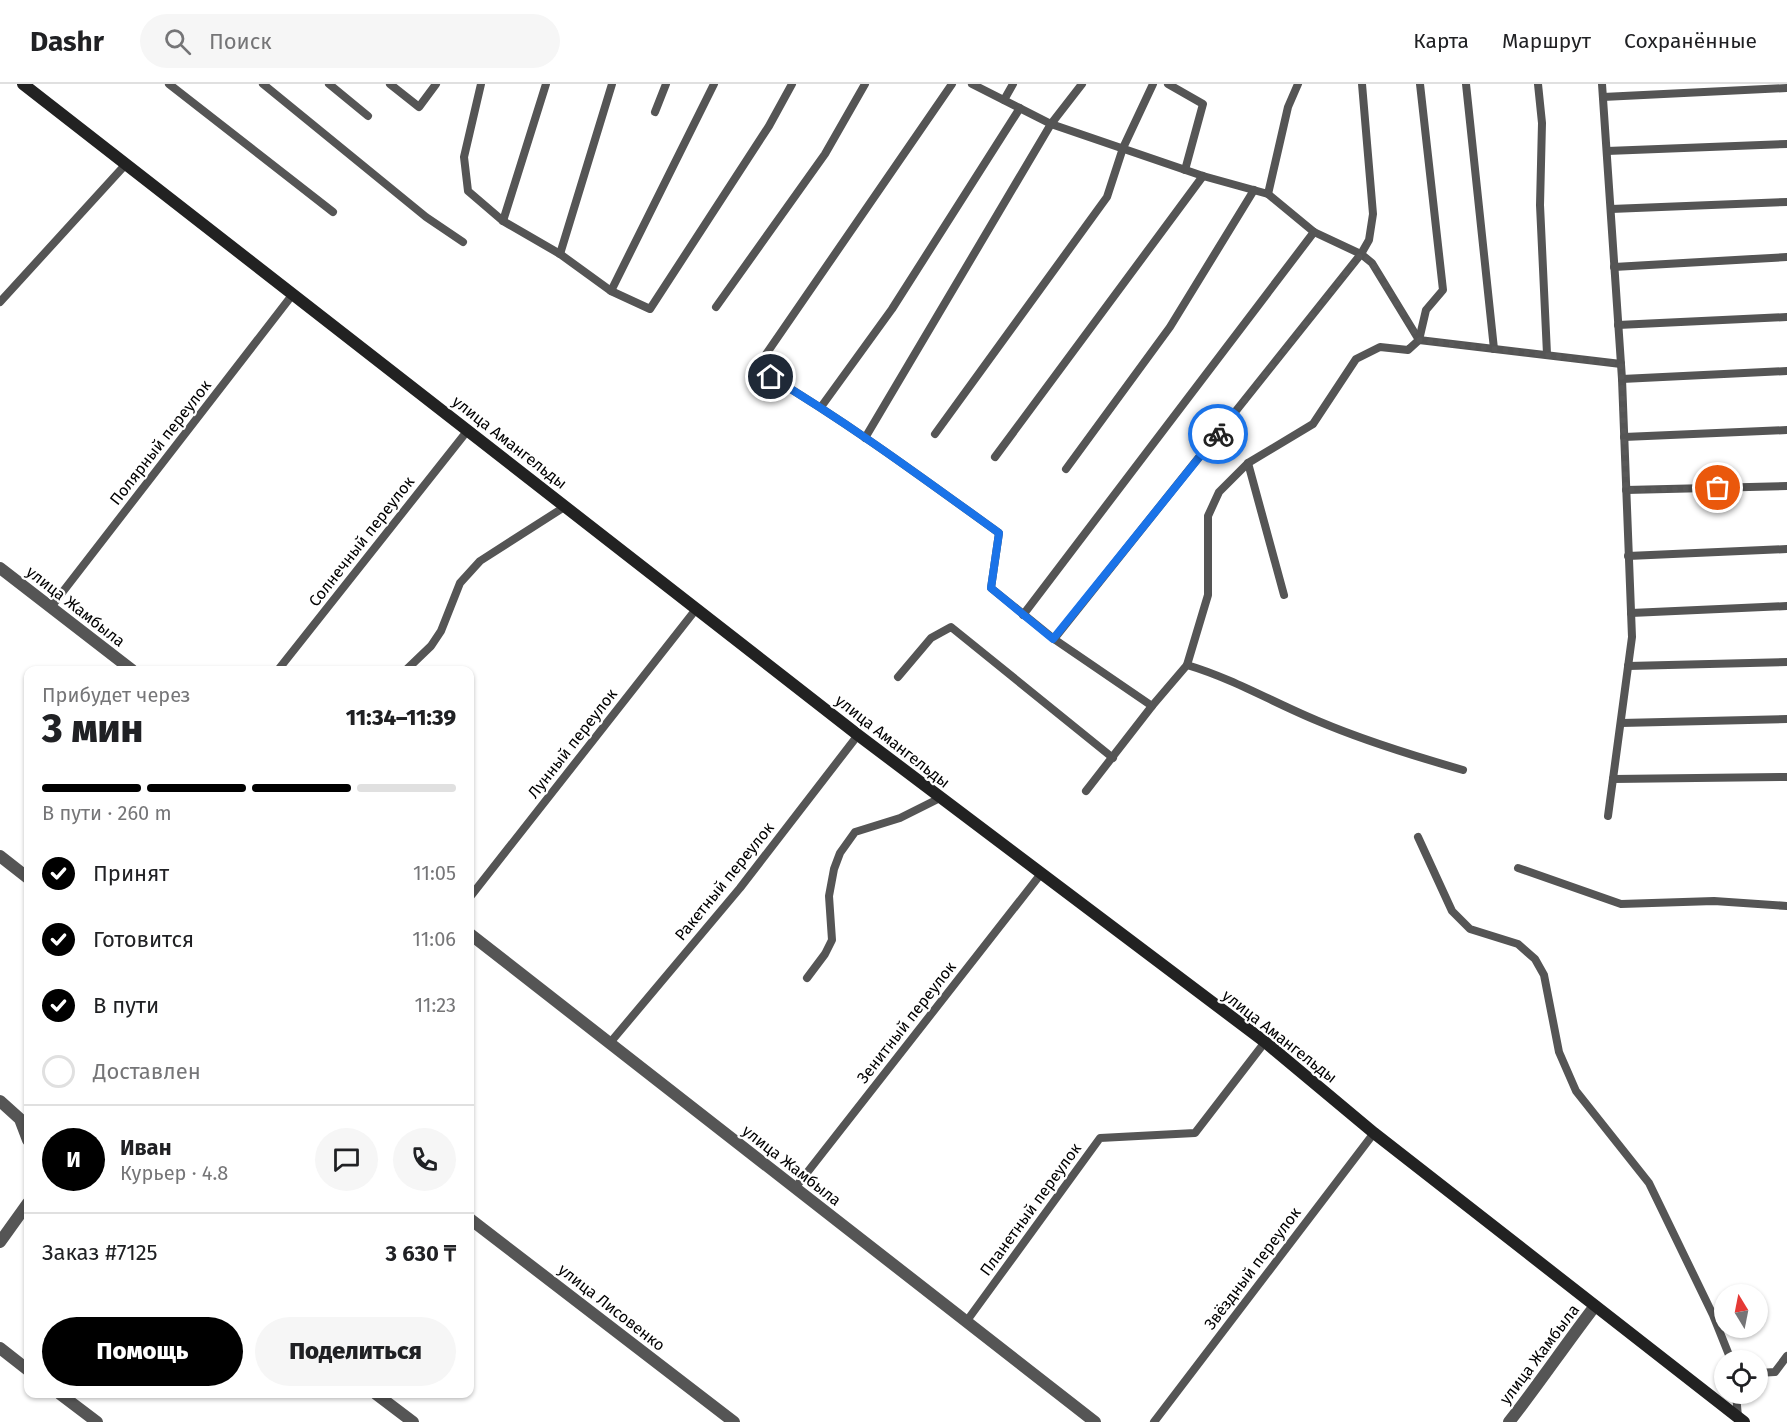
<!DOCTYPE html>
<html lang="ru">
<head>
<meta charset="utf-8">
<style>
	:root { --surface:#fff; --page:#f6f6f6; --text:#202124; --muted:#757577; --line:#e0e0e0; --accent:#000 }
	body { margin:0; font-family:"Fira Sans",sans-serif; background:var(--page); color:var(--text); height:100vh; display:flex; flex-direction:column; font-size:22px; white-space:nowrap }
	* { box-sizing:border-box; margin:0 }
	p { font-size:20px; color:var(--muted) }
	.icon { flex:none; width:33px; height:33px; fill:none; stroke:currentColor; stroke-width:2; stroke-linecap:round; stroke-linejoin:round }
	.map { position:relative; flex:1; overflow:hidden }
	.side { position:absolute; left:24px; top:582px; width:450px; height:732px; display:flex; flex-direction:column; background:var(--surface); border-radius:12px; box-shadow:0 2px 4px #0004 }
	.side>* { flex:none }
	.needle { width:39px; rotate:350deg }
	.tools { position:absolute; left:1714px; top:1200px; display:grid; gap:12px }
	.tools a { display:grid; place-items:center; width:54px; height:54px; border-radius:50%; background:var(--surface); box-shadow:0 2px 4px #0004; font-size:30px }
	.pin { position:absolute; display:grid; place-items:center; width:51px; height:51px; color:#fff; margin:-26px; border:3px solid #fff; border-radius:50%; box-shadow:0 2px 6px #0007 }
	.courier { position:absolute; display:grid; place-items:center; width:60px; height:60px; margin:-30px; border:4px solid #1a73e8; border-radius:50%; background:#fff; color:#222; box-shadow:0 2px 8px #0007 }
	.overview em { font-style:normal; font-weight:800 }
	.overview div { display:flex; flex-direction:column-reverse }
	.overview { display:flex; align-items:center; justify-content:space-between; height:102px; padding:0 18px }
	h1 { font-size:39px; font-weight:800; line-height:45px }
	.bar { display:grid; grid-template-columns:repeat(4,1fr); gap:9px 6px; align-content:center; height:72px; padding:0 18px }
	.bar i { height:8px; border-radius:4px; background:var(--line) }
	.bar .selected { background:var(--accent) }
	.bar p { grid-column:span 4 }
	.line { display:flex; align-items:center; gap:15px; padding:0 18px; border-top:2px solid var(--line) }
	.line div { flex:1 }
	.round { display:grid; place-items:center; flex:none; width:63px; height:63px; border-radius:32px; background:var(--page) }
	ol { padding:0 18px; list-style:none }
	li { display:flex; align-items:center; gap:18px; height:66px }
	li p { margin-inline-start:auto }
	li .icon { padding:6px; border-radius:50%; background:var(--accent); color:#fff; stroke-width:4 }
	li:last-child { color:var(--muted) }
	li i { width:33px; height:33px; border:3px solid var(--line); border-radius:50% }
	.action { display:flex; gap:12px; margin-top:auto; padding:12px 18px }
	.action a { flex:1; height:69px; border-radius:36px; background:var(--accent); color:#fff; font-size:24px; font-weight:800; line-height:69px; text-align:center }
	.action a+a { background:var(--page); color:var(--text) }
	header { display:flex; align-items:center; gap:36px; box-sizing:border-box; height:84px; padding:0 30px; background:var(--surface); border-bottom:2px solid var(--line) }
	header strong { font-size:28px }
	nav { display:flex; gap:33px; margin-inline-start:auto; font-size:21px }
	.search { width:420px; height:54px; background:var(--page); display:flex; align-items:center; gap:15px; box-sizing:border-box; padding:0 21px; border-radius:33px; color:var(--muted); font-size:22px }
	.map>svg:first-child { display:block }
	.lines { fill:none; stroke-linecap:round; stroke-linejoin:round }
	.lane { stroke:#555; stroke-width:8 }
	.street { stroke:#555; stroke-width:12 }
	.secondary { stroke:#222; stroke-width:12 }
	.done { stroke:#595959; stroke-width:6; stroke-dasharray:0 10.8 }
	.route { stroke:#1a73e8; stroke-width:8 }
	.labels { text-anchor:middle; stroke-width:4.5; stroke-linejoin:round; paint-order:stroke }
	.street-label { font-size:16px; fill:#000; stroke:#fff }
</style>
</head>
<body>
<header>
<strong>Dashr</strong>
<div class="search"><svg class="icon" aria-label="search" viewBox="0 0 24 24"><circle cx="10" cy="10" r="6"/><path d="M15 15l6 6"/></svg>Поиск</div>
<nav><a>Карта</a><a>Маршрут</a><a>Сохранённые</a></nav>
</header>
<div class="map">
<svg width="1787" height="1338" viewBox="0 0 1787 1338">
	<rect width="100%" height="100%" fill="#fff"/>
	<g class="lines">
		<g class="lane">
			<polyline points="169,0 333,128"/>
			<polyline points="263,0 426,133 463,158"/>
			<polyline points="329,0 368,32"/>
			<polyline points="390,0 419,23 436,0"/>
			<polyline points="481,0 464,73 468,107 503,137 560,170 611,207 650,225 769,42 792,0"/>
			<polyline points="972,0 1051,40 1203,92 1268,110 1288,23 1298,0"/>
			<polyline points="1168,0 1203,20 1185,86"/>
			<polyline points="1466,0 1494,265"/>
			<polyline points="1538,0 1542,39 1540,121 1547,270"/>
			<polyline points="1602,0 1622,295 1632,553 1608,732"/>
			<polyline points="1603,13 1787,4"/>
			<polyline points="1004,16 1013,0"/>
			<polyline points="655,28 666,0"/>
			<polyline points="1607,67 1787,60"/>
			<polyline points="1268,110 1314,148 1361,170 1372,179 1419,256 1621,280"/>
			<polyline points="1611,125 1787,118"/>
			<polyline points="503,137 546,0"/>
			<polyline points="560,170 612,0"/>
			<polyline points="1614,183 1787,173"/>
			<polyline points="611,207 714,0"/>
			<polyline points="0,218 126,80"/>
			<polyline points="716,223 825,70 865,0"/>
			<polyline points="1618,241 1787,233"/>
			<polyline points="762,276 952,0"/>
			<path d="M771 293C850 340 924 395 999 449L991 504 1054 555 1152 622"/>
			<polyline points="1622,295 1787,287"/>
			<polyline points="821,323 892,225 1020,24"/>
			<polyline points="935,350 1107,113 1123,64 1153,0"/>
			<polyline points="1624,353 1787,346"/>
			<polyline points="865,354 1051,40 1082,0"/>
			<polyline points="995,373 1203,92"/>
			<polyline points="1248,379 1284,511"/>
			<polyline points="1066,385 1170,243 1254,106"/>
			<polyline points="1626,406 1787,402"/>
			<polyline points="1628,472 1787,465"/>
			<polyline points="51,523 293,210"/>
			<polyline points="1631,529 1787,522"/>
			<polyline points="1023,531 1314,148"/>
			<polyline points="1054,555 1361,170 1369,156 1373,130 1362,0"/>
			<path d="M1187 581C1234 595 1274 619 1318 637 1365 657 1414 672 1463 686"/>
			<polyline points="1628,582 1787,578"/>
			<polyline points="278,586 468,346"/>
			<polyline points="406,586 431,562 441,547 460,499 480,477 566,422"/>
			<polyline points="898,593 931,554 951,543 1113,674"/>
			<polyline points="1621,639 1787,635"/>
			<polyline points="1613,695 1787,693"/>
			<polyline points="1086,707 1152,622 1187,581 1208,511 1208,432 1219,408 1248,379 1313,340 1356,275 1380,263 1408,266 1419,256 1426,226 1443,206 1420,0"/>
			<polyline points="1418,753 1452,827 1470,845 1518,860 1535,875 1544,891 1559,968 1576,1007 1649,1099 1713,1231 1731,1276"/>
			<polyline points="1518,784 1621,820 1714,817 1787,822"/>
			<polyline points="470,813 697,524"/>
			<polyline points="807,894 825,870 832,856 829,812 834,785 840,769 855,748 900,734 940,714"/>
			<polyline points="609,960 740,804 858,651"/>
			<polyline points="795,1104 1040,791"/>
			<polyline points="966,1238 1100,1054 1195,1049 1265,958"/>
			<polyline points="1758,1289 1775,1288 1787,1272"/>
			<polyline points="1736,1310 1738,1333"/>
			<polyline points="1154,1338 1374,1049"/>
		</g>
		<g class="street">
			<polyline points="0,484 132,586"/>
			<polyline points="0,772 28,794"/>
			<polyline points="470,850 1095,1338"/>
			<polyline points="0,1017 20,1035 28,1056"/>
			<polyline points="470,1135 734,1338"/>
			<polyline points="0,1158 28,1119"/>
			<polyline points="0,1264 28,1286"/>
			<polyline points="60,1310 97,1338"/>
			<polyline points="376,1310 413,1338"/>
			<path d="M1509 1338C1539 1300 1565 1261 1595 1222"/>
		</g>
		<polyline class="secondary" points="23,0 858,651 1265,958 1374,1049 1744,1338"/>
	</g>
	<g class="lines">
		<polyline class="done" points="1218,350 1361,170 1372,179 1419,256 1621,280 1626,406 1718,404"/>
		<path class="route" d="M771 293C850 340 924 395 999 449L991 504 1053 555 1218 350"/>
	</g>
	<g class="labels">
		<g class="street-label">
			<text transform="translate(160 358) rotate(-52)" y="6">Полярный переулок</text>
			<text transform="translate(510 358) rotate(38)" y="6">улица Амангельды</text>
			<text transform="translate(361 457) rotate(-52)" y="6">Солнечный переулок</text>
			<text transform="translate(76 522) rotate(38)" y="6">улица Жамбыла</text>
			<text transform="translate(893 657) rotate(38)" y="6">улица Амангельды</text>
			<text transform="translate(572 659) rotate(-52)" y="6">Лунный переулок</text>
			<text transform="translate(724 797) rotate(-51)" y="6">Ракетный переулок</text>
			<text transform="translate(906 938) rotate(-52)" y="6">Зенитный переулок</text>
			<text transform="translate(1280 952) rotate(38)" y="6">улица Амангельды</text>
			<text transform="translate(792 1081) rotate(38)" y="6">улица Жамбыла</text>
			<text transform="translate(1030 1125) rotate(-54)" y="6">Планетный переулок</text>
			<text transform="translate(1252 1184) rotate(-53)" y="6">Звёздный переулок</text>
			<text transform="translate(612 1223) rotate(38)" y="6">улица Лисовенко</text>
			<text transform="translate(1539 1270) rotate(-53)" y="6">улица Жамбыла</text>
		</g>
	</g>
</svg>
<div class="tools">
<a><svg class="needle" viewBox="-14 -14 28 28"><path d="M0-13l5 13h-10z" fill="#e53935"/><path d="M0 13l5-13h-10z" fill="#757577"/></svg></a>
<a><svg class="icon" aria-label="locate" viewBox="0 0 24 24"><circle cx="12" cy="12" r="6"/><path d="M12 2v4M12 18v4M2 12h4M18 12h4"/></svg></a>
</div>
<div class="pin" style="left:1718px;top:404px;background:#ea580c"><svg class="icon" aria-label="bag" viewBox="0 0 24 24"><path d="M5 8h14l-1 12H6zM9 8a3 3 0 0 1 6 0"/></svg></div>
<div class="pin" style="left:771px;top:293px;background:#1f2937"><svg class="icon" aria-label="home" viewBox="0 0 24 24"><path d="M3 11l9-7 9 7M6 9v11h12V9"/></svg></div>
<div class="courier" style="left:1218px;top:350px"><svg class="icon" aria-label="bike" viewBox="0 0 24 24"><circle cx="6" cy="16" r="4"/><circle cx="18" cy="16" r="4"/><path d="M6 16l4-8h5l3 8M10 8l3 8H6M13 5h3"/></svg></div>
<section class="side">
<div class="overview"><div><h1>3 мин</h1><p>Прибудет через</p></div><em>11:34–11:39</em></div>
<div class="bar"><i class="selected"></i><i class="selected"></i><i class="selected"></i><i></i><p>В пути · 260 m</p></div>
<ol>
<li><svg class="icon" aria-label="check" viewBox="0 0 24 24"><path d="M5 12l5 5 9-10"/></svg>Принят<p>11:05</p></li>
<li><svg class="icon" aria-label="check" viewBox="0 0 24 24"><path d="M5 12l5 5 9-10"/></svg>Готовится<p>11:06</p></li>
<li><svg class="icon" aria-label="check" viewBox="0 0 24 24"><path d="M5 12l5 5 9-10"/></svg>В пути<p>11:23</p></li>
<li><i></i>Доставлен</li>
</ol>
<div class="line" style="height:108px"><b class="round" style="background:var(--accent);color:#fff">И</b><div><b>Иван</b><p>Курьер · 4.8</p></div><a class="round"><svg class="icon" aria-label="chat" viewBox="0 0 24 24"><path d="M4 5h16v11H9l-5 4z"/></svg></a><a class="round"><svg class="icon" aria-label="phone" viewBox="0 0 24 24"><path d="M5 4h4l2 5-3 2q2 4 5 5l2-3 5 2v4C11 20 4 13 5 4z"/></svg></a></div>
<div class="line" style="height:78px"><div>Заказ #7125</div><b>3 630 ₸</b></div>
<div class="action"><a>Помощь</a><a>Поделиться</a></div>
</section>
</div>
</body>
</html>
